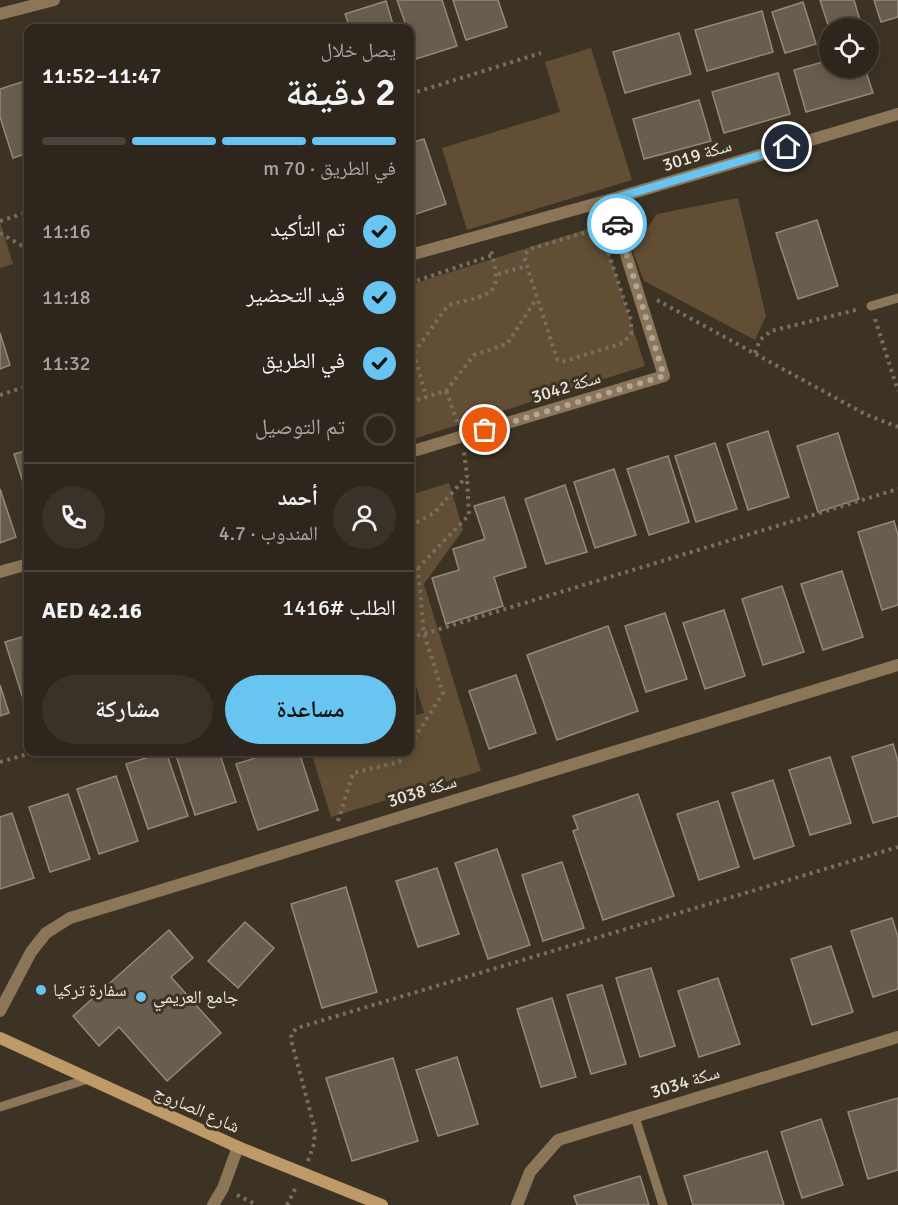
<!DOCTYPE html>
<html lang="ar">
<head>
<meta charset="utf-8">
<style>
	:root { --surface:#2e261c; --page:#3a3229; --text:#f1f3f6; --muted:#a7a5a3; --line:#49433b; --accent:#68c4f0 }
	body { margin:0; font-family:Signika,"Noto Naskh Arabic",sans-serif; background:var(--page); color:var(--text); direction:rtl; height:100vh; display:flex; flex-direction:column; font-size:22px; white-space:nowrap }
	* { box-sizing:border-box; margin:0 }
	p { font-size:20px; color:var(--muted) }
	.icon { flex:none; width:33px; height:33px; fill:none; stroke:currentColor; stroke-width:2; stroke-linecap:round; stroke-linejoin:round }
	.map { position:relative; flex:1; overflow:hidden; direction:ltr }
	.details { position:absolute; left:24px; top:24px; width:390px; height:732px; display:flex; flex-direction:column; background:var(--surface); border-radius:12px; box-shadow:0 3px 15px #0003,0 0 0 2px var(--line); direction:rtl }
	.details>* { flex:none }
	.fabs { position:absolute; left:819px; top:18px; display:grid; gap:12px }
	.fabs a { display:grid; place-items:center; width:60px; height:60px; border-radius:50%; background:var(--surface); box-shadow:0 3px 15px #0003,0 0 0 2px var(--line); font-size:30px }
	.pin { position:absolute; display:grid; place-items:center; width:51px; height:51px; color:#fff; margin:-26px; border:3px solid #fff; border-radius:50%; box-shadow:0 2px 6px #0007 }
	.courier { position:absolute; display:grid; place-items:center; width:60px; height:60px; margin:-30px; border:4px solid #68c4f0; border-radius:50%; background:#fff; color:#222; box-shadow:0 2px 8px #0007 }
	.overview em { font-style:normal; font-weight:600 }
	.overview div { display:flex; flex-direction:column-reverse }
	.overview { display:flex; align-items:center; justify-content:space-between; height:102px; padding:0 18px }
	h1 { font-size:39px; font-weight:600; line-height:45px }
	.bar { display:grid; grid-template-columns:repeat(4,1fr); gap:9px 6px; align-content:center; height:72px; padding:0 18px }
	.bar i { height:8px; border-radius:4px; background:var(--line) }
	.bar .selected { background:var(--accent) }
	.bar p { grid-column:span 4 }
	.line { display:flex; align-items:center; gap:15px; padding:0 18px; border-top:2px solid var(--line) }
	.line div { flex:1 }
	.round { display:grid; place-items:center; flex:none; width:63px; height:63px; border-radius:32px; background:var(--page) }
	ol { padding:0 18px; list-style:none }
	li { display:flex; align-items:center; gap:18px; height:66px }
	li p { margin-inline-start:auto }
	li .icon { padding:6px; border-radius:50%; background:var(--accent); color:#111; stroke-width:4 }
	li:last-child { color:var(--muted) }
	li i { width:33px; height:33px; border:3px solid var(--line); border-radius:50% }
	.cta { display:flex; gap:12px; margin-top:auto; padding:12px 18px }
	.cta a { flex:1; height:69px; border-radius:36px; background:var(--accent); color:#111; font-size:24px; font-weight:600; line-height:69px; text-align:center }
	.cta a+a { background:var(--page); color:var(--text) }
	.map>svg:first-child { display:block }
	.green { fill:#614e34 }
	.building { fill:#695e4e; stroke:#958878; stroke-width:1.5 }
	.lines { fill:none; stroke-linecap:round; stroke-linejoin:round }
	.path { stroke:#786f63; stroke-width:4; stroke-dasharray:3 4.5; stroke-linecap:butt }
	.service { stroke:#8d7658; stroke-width:9 }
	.minor { stroke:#8d7658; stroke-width:12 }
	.secondary { stroke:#bf9a69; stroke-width:12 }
	.done { stroke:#afa79c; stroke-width:6; stroke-dasharray:0 10.8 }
	.route { stroke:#68c4f0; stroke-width:8 }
	.poi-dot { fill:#68c4f0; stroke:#3d3325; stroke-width:2 }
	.labels { text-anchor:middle; stroke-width:6; stroke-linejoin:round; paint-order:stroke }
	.street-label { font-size:18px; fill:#ece5dc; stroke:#3d3325 }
	.poi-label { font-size:18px; fill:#ece5dc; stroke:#3d3325; text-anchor:start }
</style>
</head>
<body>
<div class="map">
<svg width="898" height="1205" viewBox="0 0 898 1205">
	<rect width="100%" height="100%" fill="#3d3325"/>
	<g class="green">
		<polygon points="591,48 632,180 467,230 442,148 560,112 545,62"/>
		<polygon points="738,198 766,316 755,340 644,281 632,249 657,214"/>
		<polygon points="0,222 13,264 0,268"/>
		<polygon points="600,225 645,366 410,440 410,285"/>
		<polygon points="449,483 463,530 424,584 481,771 331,817 311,752 410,752 410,717 424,713 410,666 410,495"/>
	</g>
	<g class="building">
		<polygon points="397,0 442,0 457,46 416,59 410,28 407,28"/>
		<polygon points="453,0 498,0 507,27 466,40"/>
		<polygon points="820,0 854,0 862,27 830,31"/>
		<polygon points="874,0 898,0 898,17 881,22"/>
		<polygon points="386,1 394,28 350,28 345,14"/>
		<polygon points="803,2 816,44 785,53 772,12"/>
		<polygon points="762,11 773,52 707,71 695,30"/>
		<polygon points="679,33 691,74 625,93 613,52"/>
		<polygon points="830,60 830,68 865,68 873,93 806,112 794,70"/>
		<polygon points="778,73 790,114 724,133 712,92"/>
		<polygon points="28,80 28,153 13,158 0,117 0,89"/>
		<polygon points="699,100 711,141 644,159 633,119"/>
		<polygon points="424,139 446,204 410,216 410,143"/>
		<polygon points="817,220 838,286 798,299 776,233"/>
		<polygon points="0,333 10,365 0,369"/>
		<polygon points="768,431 789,497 748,510 727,444"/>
		<polygon points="838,433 859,499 818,512 797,446"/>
		<polygon points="715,443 737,509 696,522 675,456"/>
		<polygon points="28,450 28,498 14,454"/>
		<polygon points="668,456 689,522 649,535 627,469"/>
		<polygon points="614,469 636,535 595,548 574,482"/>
		<polygon points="565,485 587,552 546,564 525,499"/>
		<polygon points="0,489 16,537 0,543"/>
		<polygon points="504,497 526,567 494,577 503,606 446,624 432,578 459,570 453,549 485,539 474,506"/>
		<polygon points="894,521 898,535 898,605 882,610 858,532"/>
		<polygon points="842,571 863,637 823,650 801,584"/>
		<polygon points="782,586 804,652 763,665 742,599"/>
		<polygon points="724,610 745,676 705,689 683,623"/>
		<polygon points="665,613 687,679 646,692 625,626"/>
		<polygon points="608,626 638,711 557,740 527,655"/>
		<polygon points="28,635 28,707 26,708 5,642"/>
		<polygon points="516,675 536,733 489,749 469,691"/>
		<polygon points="0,685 9,713 0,716"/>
		<polygon points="893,744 898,761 898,816 873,823 852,757"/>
		<polygon points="166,752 188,816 148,829 126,764"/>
		<polygon points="175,752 219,752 236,802 195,815"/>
		<polygon points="274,752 299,752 318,810 258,830 236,764"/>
		<polygon points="830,757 851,823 810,835 789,770"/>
		<polygon points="116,776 138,841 99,854 77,789"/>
		<polygon points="773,780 794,846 754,859 732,793"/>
		<polygon points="68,794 90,859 50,872 29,807"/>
		<polygon points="638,794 674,896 603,920 573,831 578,829 573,816"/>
		<polygon points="718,801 739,867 699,880 677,814"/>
		<polygon points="12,813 34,878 0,889 0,817"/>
		<polygon points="497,849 530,945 488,959 455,863"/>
		<polygon points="562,862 584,928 543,941 522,875"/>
		<polygon points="437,868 459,934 418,947 396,881"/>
		<polygon points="346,887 377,992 322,1008 291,904"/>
		<polygon points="892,918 898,937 898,989 873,997 851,931"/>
		<polygon points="245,922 274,948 238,988 208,961"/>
		<polygon points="169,930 193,958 171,977 221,1033 167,1081 119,1027 99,1046 73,1016"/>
		<polygon points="831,946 853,1012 812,1025 791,959"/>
		<polygon points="651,968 675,1046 640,1057 616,978"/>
		<polygon points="718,978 740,1044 699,1057 678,991"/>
		<polygon points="602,985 626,1064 591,1074 567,995"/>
		<polygon points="552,998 576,1077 541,1087 517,1009"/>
		<polygon points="457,1057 478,1124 438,1136 416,1070"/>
		<polygon points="393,1058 418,1141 352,1161 326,1078"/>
		<polygon points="898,1098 898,1170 868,1179 848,1112"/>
		<polygon points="821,1119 843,1185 802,1198 781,1132"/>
		<polygon points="767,1151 784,1205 693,1205 684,1176"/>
		<polygon points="640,1176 649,1205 577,1205 574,1196"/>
	</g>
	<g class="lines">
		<g class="path">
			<polyline points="410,94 541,53"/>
			<polyline points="0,221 28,212"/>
			<polygon points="590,231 604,240 631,320 631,334 623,343 562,362 557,359 525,260 525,254 530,249"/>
			<polyline points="0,233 28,249"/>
			<polyline points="498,274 527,266"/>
			<polyline points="410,283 493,255"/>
			<polyline points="657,300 865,414 898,427"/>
			<polyline points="875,319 898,391"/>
			<polyline points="410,338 426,397"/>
			<path d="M414 353 448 305C491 294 505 298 490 247"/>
			<polyline points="755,353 760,340 771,331 860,309"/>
			<polyline points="446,391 458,424"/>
			<polyline points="0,395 28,386"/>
			<polyline points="410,402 446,391 474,355 507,344 537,298"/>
			<polyline points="410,526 434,513 467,476 464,452"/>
			<polyline points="410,568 418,568 469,515 467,477"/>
			<polyline points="410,638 898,489"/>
			<polyline points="410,745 443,693 424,634 418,568"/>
			<polyline points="0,762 35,752"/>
			<polyline points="338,821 353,773 399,762 406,752"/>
			<polyline points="308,1161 314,1144 315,1130 292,1043 291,1034 297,1028 898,847"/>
			<polyline points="237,1195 257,1205"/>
			<polyline points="287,1205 296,1187"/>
		</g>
		<g class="service">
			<polyline points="871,306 898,298"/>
			<polyline points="0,1107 88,1079"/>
			<polyline points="635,1117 663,1205"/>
		</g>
		<g class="minor">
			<polyline points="0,14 54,0"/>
			<polyline points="410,255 609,200 898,114"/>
			<polyline points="410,452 664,376 609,200"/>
			<polyline points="0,572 28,564"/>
			<polyline points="0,1011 31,952 46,933 70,918 898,665"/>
			<polyline points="213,1205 223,1188 238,1147"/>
			<polyline points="517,1205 530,1172 558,1140 898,1037"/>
		</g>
		<polyline class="secondary" points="0,1038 238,1147 382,1205"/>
	</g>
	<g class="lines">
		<polyline class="done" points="485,430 664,376 617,224"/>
		<polyline class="route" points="617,224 609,200 787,147"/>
	</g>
	<g class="poi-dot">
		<circle cx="41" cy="990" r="6"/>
		<circle cx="141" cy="997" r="6"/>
	</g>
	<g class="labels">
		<g class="street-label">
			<text transform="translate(697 155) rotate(-17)" y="6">سكة 3019</text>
			<text transform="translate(566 387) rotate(-17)" y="6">سكة 3042</text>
			<text transform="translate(422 791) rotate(-17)" y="6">سكة 3038</text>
			<text transform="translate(685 1082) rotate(-17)" y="6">سكة 3034</text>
			<text transform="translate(197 1109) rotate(24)" y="6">شارع الصاروج</text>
		</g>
		<g class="poi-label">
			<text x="53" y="996">سفارة تركيا</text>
			<text x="153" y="1003">جامع العريمي</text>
		</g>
	</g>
</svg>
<div class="fabs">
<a><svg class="icon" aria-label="locate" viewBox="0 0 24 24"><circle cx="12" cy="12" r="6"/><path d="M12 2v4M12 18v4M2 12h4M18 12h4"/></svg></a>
</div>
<div class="pin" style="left:485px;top:430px;background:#ea580c"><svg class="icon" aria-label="bag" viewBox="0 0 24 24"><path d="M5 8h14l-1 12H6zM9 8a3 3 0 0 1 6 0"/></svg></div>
<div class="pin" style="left:787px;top:147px;background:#1f2937"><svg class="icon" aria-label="home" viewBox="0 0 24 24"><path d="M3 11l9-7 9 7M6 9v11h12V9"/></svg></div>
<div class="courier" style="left:617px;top:224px"><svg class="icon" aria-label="car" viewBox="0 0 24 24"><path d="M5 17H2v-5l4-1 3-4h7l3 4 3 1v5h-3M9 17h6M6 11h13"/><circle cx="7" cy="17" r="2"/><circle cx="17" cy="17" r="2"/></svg></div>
<section class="details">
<div class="overview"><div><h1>2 دقيقة</h1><p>يصل خلال</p></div><em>11:47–11:52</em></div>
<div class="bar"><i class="selected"></i><i class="selected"></i><i class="selected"></i><i></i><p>في الطريق · 70 m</p></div>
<ol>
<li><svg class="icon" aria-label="check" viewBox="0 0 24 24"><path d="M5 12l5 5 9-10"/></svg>تم التأكيد<p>11:16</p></li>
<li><svg class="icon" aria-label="check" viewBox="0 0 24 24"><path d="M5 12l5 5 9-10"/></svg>قيد التحضير<p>11:18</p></li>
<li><svg class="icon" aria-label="check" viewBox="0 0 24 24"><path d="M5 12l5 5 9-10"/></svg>في الطريق<p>11:32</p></li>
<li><i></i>تم التوصيل</li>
</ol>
<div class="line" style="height:108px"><a class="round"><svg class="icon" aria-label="person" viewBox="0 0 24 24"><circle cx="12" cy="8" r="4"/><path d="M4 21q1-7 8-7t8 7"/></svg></a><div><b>أحمد</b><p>المندوب · 4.7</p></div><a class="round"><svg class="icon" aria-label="phone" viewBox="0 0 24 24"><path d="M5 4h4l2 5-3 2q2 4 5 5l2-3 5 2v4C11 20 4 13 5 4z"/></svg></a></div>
<div class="line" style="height:78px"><div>الطلب #1416</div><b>AED 42.16</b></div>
<div class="cta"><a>مساعدة</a><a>مشاركة</a></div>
</section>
</div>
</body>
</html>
